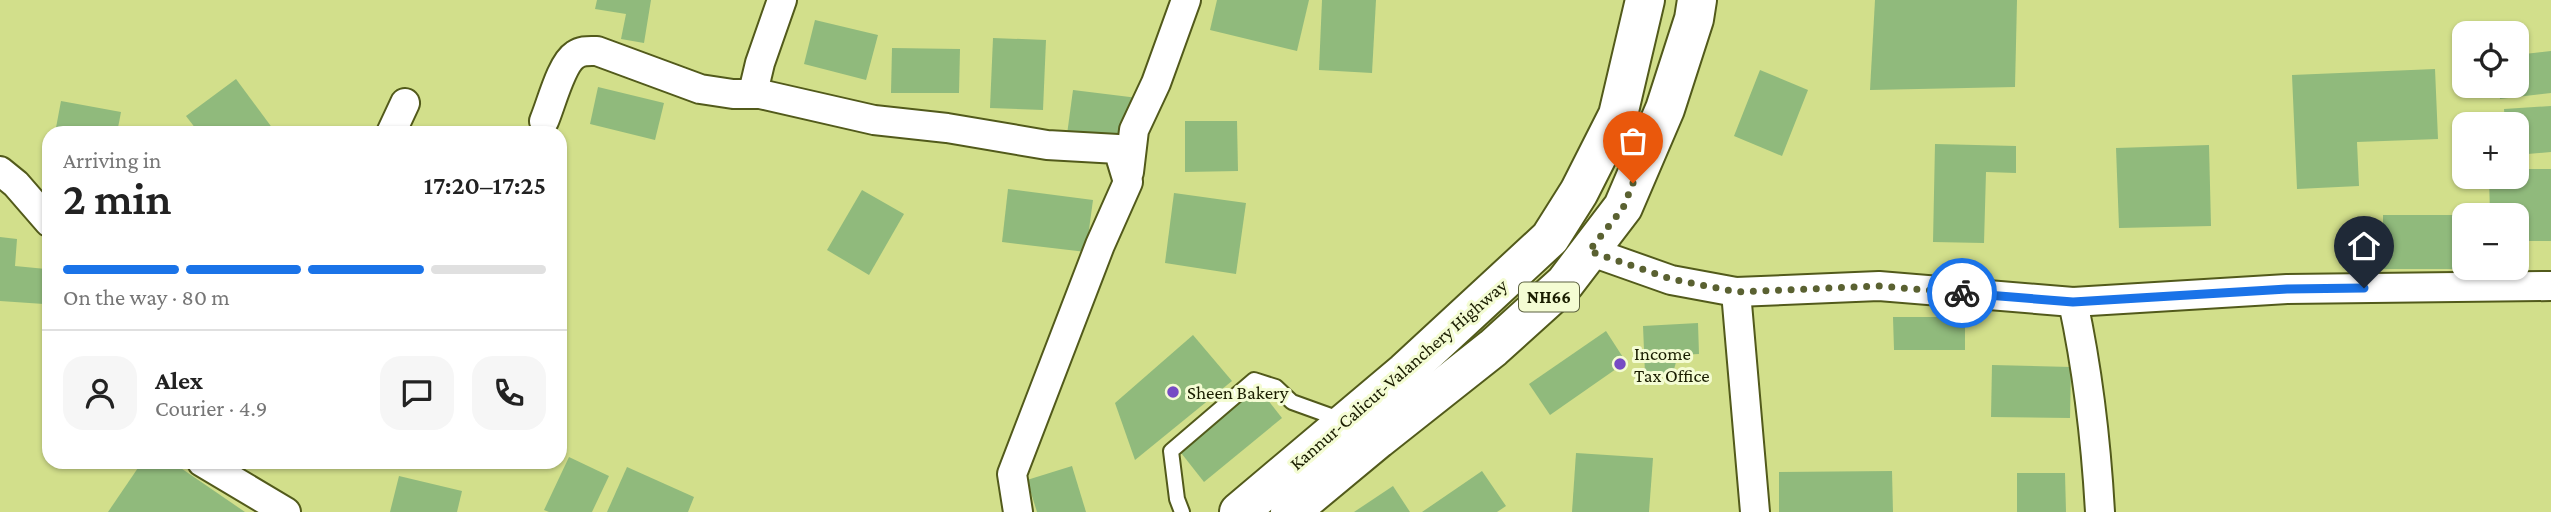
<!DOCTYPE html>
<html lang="en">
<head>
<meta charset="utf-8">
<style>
	:root { --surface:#fff; --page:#f6f6f6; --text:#222; --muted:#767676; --line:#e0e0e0; --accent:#1a73e8 }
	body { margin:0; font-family:"Crimson Pro",serif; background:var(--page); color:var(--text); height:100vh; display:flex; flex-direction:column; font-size:26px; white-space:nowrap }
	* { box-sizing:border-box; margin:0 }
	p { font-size:23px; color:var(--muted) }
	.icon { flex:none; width:38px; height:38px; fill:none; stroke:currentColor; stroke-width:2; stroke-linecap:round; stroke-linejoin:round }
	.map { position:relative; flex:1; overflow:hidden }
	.panel { position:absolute; left:42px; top:126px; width:525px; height:343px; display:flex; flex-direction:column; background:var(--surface); border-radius:21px; box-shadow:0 2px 5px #0004 }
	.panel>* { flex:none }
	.fabs { position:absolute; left:2452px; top:21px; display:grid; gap:14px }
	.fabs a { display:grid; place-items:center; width:77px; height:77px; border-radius:14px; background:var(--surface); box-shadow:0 2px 5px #0004; font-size:35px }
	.pin { position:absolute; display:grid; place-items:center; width:60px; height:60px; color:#fff; margin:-72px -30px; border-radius:50% 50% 50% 0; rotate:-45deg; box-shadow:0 0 7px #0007 }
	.pin .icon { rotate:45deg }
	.courier { position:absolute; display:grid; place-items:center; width:70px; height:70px; margin:-35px; border:5px solid #1a73e8; border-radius:50%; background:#fff; color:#222; box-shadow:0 2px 9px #0007 }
	.overview em { font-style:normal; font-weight:600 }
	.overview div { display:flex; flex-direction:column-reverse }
	.overview { display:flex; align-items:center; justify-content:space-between; height:119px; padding:0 21px }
	h1 { font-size:46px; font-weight:600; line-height:52px }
	.bar { display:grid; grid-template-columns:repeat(4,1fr); gap:10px 7px; align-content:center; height:84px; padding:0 21px }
	.bar i { height:9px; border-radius:5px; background:var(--line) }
	.bar .on { background:var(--accent) }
	.bar p { grid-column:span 4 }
	.line { display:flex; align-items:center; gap:18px; padding:0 21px; border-top:2px solid var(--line) }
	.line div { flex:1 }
	.round { display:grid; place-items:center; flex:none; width:74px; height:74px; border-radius:21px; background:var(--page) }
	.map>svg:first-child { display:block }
	.building { fill:#90ba7c }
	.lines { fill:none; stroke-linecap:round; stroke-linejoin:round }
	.service-casing { stroke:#525a1b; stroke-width:18 }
	.minor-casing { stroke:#525a1b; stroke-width:32 }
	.trunk-casing { stroke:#525a1b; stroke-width:42 }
	.service { stroke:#fff; stroke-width:14 }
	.minor { stroke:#fff; stroke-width:28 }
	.trunk { stroke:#fff; stroke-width:38 }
	.done { stroke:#5a6131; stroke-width:7; stroke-dasharray:0 12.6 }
	.route { stroke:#1a73e8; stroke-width:9 }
	.poi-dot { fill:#764bc4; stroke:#f4fcd3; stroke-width:2.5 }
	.labels { text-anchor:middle; stroke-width:6; stroke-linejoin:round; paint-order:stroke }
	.shield { fill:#f4fcd3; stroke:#5b603f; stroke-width:2 }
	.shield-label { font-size:18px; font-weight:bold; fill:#1a1d00 }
	.poi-label { font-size:19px; fill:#1a1d00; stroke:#f4fcd3; text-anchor:start }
	.street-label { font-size:19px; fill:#1a1d00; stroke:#f4fcd3 }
</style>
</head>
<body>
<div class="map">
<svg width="2551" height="512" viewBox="0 0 2551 512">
	<rect width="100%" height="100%" fill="#d2df8b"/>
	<g class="building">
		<polygon points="597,0 651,0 644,43 621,39 626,14 595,9"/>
		<polygon points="1217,0 1309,0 1297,51 1210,30"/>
		<polygon points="1322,0 1376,0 1372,73 1319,70"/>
		<polygon points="1875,0 2017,0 2015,87 1870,90"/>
		<polygon points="815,20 878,35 866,80 804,64"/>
		<polygon points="993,38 1046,40 1043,110 990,108"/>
		<polygon points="892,48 960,49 959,93 891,93"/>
		<polygon points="2551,51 2551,93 2500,99 2499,86 2516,86 2516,55"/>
		<polygon points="2435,69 2438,139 2357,142 2359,186 2297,189 2292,75"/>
		<polygon points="1760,70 1808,90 1782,156 1734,136"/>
		<polygon points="236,79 276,133 199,133 186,116"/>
		<polygon points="598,87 664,103 655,140 590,124"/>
		<polygon points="1073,90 1138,98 1132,150 1066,142"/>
		<polygon points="61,101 121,112 117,133 55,133"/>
		<polygon points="2551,106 2551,152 2516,155 2516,124 2505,124 2504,109"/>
		<polygon points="1185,121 1237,121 1238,171 1185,172"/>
		<polygon points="1935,144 2016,146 2016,173 1986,172 1984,243 1933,242"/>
		<polygon points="2209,145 2211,226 2119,228 2116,148"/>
		<polygon points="2516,169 2551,169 2551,241 2516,241 2516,215 2490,215 2489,177 2516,177"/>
		<polygon points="1008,189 1093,200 1086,252 1002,242"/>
		<polygon points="862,190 904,214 869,275 827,250"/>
		<polygon points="1174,193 1246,203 1236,274 1165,263"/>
		<rect x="2383" y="215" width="81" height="54"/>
		<polygon points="0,237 17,239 15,266 46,269 44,304 0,301"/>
		<polygon points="1893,317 1965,317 1965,350 1894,350"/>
		<polygon points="1698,323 1699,354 1678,355 1673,373 1645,374 1643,326"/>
		<polygon points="1606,331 1626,362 1550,415 1529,384"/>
		<polygon points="1193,335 1232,381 1135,460 1115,403"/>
		<polygon points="1992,365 2071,367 2070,418 1991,417"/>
		<polygon points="1256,385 1282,418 1204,482 1178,449"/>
		<polygon points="1576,453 1653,458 1649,512 1572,512"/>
		<polygon points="569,457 609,476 592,512 549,512 544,510"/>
		<polygon points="142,462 172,462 245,512 108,512"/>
		<polygon points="1072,466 1086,512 1037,512 1027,480"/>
		<polygon points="627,467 694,497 688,512 607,512"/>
		<polygon points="1482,471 1506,506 1497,512 1422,512"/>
		<polygon points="1892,471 1893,512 1779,512 1779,472"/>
		<polygon points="2017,473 2065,473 2066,512 2017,512"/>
		<polygon points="399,476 462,491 457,512 390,512"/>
		<polygon points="1393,486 1410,512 1354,512"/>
	</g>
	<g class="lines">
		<defs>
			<polyline id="service" points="1182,512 1177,499 1171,451 1254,380 1276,387 1292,402 1342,420"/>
			<g id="minor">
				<polyline points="760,94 874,120 947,128 1047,145 1118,149 1128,182 1100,245 1012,474 1018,512"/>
				<path d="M544 121C551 105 561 64 575 55 582 50 589 51 597 51L700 89 733 94H760L755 84 760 63 782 0"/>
				<polyline points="391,133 405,103"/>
				<polyline points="0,171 16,184 49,222"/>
				<polyline points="1129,172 1134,130 1156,83 1186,0"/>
				<polyline points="1589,251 1671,280 1736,292 1879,286 2073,302 2287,289 2551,286"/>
				<polyline points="1736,292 1755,512"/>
				<path d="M2073 302C2088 372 2096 441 2100 512"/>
				<polyline points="202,462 286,512"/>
			</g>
			<g id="trunk">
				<polyline points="1239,512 1405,372 1550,238 1579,192 1618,115 1645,0"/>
				<polyline points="1290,512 1378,439 1493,348 1565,283 1623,207 1665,109 1694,19 1697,0"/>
			</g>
		</defs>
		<use href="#service" class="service-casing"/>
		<use href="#minor" class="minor-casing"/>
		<use href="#trunk" class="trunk-casing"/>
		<use href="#service" class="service"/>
		<use href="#minor" class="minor"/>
		<use href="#trunk" class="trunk"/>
	</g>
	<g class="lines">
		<polyline class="done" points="1633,183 1623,208 1589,251 1671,279 1737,292 1879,286 1962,293"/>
		<polyline class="route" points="1962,293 2073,302 2287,289 2364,288"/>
	</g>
	<g class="poi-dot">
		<circle cx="1620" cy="364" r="7"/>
		<circle cx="1173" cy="392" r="7"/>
	</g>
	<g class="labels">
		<rect class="shield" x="1519" y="282.5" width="60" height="29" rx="5"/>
		<g class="shield-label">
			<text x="1549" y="303">NH66</text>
		</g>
		<g class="poi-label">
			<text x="1634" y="360">Income<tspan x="1634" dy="22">Tax Office</tspan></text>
			<text x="1187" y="399">Sheen Bakery</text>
		</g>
		<g class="street-label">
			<text transform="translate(1398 374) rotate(-41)" y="7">Kannur-Calicut-Valanchery Highway</text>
		</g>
	</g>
</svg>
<div class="fabs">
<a><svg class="icon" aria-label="locate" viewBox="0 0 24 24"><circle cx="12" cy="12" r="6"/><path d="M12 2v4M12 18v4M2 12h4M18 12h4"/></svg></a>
<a>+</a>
<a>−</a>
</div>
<div class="pin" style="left:1633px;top:183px;background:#ea580c"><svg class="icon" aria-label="bag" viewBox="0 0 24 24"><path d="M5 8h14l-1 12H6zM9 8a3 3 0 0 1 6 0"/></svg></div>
<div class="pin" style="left:2364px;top:288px;background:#1f2937"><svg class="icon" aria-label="home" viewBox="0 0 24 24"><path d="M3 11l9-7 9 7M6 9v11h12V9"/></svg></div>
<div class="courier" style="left:1962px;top:293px"><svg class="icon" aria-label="bike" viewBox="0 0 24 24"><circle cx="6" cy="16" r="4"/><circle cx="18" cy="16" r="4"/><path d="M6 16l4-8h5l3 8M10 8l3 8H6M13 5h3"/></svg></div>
<section class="panel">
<div class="overview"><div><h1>2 min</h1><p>Arriving in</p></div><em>17:20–17:25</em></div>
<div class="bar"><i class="on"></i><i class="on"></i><i class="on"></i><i></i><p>On the way · 80 m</p></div>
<div class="line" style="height:126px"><a class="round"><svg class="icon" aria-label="person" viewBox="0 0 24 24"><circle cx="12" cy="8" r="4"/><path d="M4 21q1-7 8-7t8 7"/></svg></a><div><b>Alex</b><p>Courier · 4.9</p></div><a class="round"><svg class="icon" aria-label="chat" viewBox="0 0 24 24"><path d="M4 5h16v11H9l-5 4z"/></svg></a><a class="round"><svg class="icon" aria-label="phone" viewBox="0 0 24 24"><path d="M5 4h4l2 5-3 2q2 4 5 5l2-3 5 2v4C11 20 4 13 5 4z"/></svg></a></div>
</section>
</div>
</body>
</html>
